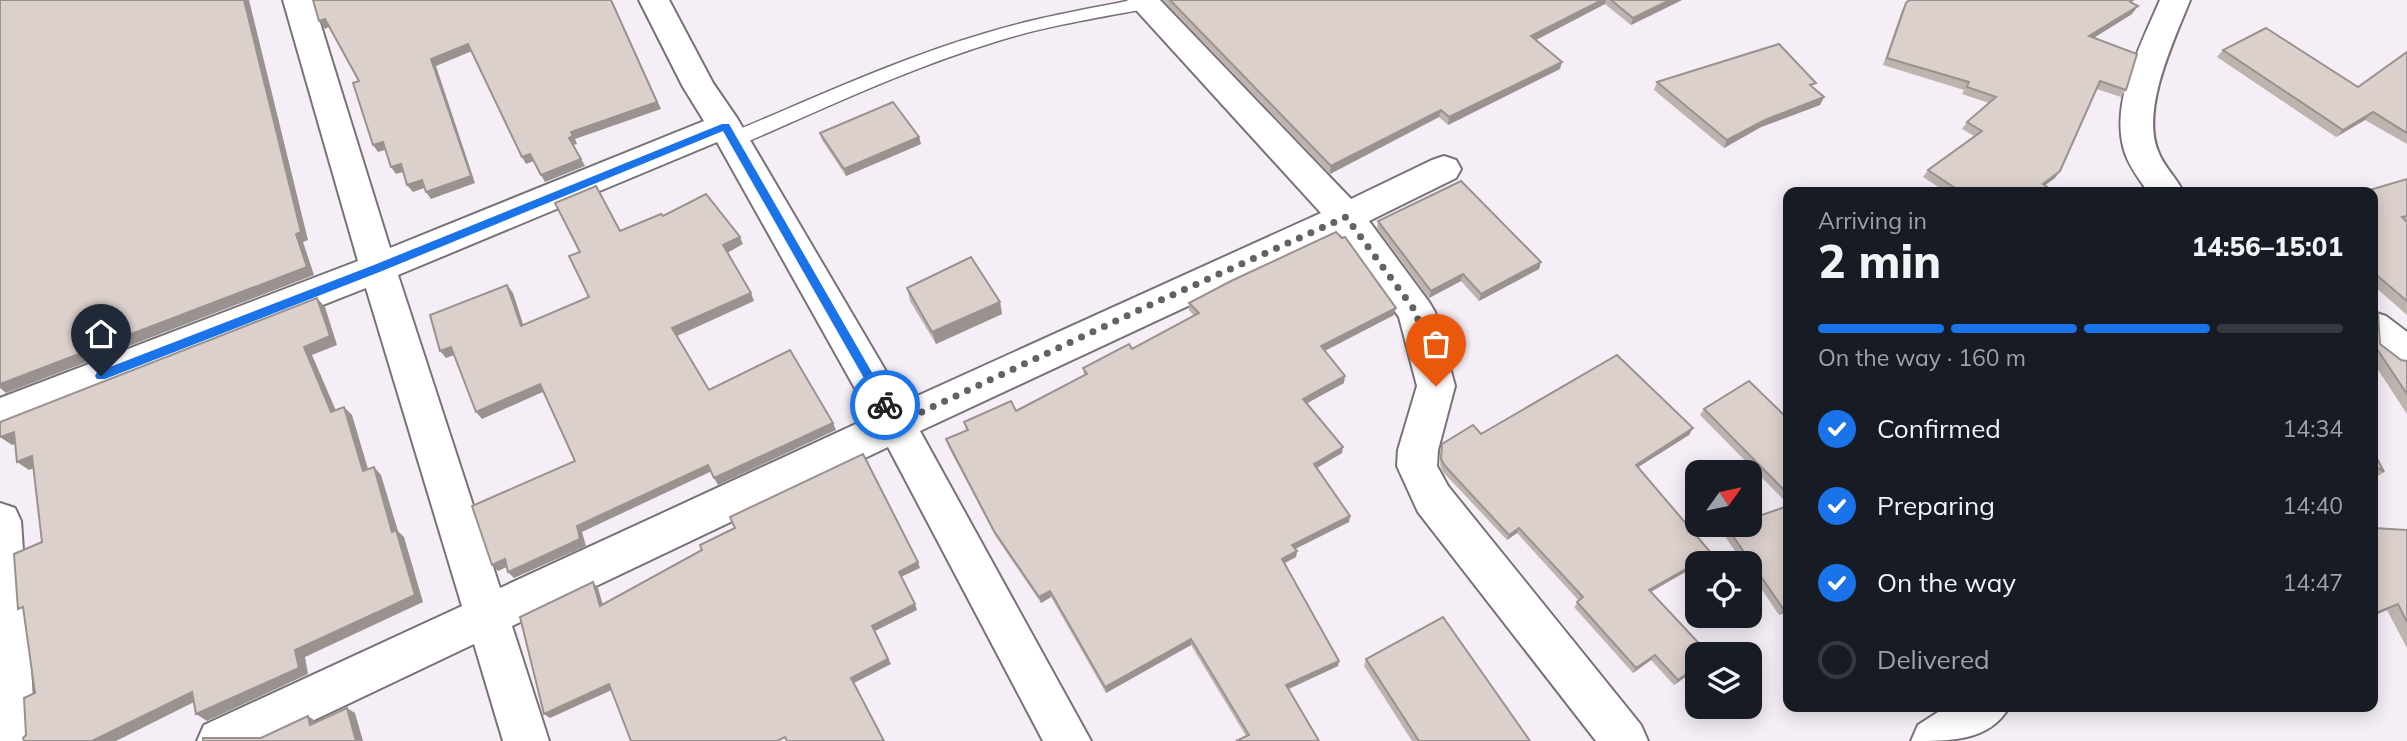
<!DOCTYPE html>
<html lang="en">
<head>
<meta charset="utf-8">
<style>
	:root { --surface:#171b24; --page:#20242c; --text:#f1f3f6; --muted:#9ea1a6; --line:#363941; --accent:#1a73e8 }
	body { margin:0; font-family:Mulish,sans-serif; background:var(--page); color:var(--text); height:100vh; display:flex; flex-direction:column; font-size:26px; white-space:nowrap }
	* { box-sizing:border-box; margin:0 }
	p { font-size:23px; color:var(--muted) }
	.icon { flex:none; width:38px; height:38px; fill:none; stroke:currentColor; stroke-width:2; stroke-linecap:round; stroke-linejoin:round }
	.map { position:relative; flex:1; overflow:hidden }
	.details { position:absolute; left:1783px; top:187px; width:595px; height:525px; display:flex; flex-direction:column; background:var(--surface); border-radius:14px; box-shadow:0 4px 18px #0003 }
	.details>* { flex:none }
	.needle { width:46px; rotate:57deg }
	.controls { position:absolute; left:1685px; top:460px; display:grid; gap:14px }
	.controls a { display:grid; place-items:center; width:77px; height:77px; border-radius:14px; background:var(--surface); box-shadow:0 4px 18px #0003; font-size:35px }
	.pin { position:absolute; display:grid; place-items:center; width:60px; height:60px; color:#fff; margin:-72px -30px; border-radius:50% 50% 50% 0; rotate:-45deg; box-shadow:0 0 7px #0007 }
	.pin .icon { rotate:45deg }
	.courier { position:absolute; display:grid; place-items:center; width:70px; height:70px; margin:-35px; border:5px solid #1a73e8; border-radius:50%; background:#fff; color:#222; box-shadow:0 2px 9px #0007 }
	.head em { font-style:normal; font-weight:800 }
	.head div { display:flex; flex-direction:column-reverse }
	.head { display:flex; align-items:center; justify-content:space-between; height:119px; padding:0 35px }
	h1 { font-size:46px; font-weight:800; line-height:52px }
	.bar { display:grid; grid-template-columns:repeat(4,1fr); gap:10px 7px; align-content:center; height:84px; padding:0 35px }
	.bar i { height:9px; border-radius:5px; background:var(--line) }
	.bar .on { background:var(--accent) }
	.bar p { grid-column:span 4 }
	ol { padding:0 35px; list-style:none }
	li { display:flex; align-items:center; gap:21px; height:77px }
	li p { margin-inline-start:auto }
	li .icon { padding:7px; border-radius:50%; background:var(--accent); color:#fff; stroke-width:4 }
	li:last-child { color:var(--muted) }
	li i { width:38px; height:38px; border:4px solid var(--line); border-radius:50% }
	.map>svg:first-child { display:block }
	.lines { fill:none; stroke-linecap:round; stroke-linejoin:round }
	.lane-casing { stroke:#787178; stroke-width:3 }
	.street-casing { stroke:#787178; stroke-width:4 }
	.lane { fill:#fff; fill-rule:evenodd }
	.street { fill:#fff; fill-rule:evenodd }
	.wall { fill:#bdb3af }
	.shaded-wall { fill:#9a928f }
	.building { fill:#dcd0cc; stroke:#9a928f; stroke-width:2 }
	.route { fill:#1a73e8 }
	.done { stroke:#656165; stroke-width:7; stroke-dasharray:0 12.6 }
</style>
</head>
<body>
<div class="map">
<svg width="2407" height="741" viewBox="0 0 2407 741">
	<rect width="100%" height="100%" fill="#f6eef6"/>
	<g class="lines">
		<defs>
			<path id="lane" d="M1132 0H1152L1153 3 1145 9C1096 18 1046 26 998 41 909 68 825 108 740 145H726L724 140 726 135C812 99 897 59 986 33 1034 18 1083 10 1132 0Z"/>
			<g id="street">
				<path d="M283 0H313L390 248 704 121 683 87 639 0H669L713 83 737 118 904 402 1321 213 1127 0H1160L1351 199 1432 160 1444 156 1456 160 1461 169 1456 178 1369 221 1429 302 1435 312 1455 386 1438 450 1437 466 1448 486 1641 725 1648 741H1596L1418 512 1397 466 1398 450 1417 386 1399 317 1340 235 920 431 1091 741H1043L888 447 512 626 549 741H503L474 644 270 741H197L204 725 462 606 366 288 0 432V398L358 261ZM717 142 871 417 500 588 398 275Z"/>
				<path d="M2160 0H2190C2174 41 2141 108 2158 151 2163 166 2177 178 2183 192H2148C2140 180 2128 165 2124 150 2110 101 2141 45 2160 0Z"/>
				<polygon points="2373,312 2386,316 2407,332 2407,368 2394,364 2373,348"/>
				<polygon points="0,503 15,508 21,521 36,741 0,741"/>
				<path d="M1946 707H2009C1990 741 1951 741 1911 741L1918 725Z"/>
			</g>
		</defs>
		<use href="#lane" class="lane-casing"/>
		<use href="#street" class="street-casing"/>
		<use href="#lane" class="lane"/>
		<use href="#street" class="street"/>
	</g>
	<g class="wall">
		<polygon points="1163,0 1682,0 1631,25 1605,4 1536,40 1560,69 1448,125 1439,117 1330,174"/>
		<polygon points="2133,0 2131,2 2132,14 2093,38 2126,90 2121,97 2097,89 2055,178 2045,185 2054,192 1946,192 1923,177 1928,170 1974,136 1962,129 1967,122 1989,103 1962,94 1964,90 1883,65 1902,10 1906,3"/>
		<polygon points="2223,50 2358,87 2407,52 2407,144 2365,120 2336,137 2217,57"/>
		<polygon points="1657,82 1814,88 1824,97 1820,105 1761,127 1724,148 1654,90"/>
		<polygon points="820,133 919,137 921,144 846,176 822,140"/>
		<polygon points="2407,179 2407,220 2406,221 2407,222 2407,315 2373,285 2373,192"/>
		<polygon points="1378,221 1539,269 1479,301 1461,281 1429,298 1377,228"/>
		<polygon points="907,288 1000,302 1002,314 936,344 910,301"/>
		<polygon points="1189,303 1394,315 1325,351 1344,383 1307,403 1342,453 1317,468 1350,516 1349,522 1295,549 1297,551 1296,557 1284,563 1338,666 1289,689 1319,741 1246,736 1191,645 1106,693 1051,597 1041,603 996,537 948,446 946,439 966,430 964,422 1016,411 1084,376 1083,368 1132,349 1194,316 1189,310"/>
		<polygon points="2373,308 2380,344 2401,360 2407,362 2407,414 2373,362"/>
		<polygon points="1704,409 1788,419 1788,504 1700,415"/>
		<polygon points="1693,428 1689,435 1638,467 1712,554 1708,559 1701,564 1698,564 1651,592 1698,668 1674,685 1651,660 1633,673 1574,607 1579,601 1517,533 1507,540 1443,472 1440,465 1441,450 1442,444 1481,434"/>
		<polygon points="2373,451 2384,472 2375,478 2373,476"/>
		<polygon points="1726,526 1788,611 1779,615 1750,572 1750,564 1744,564 1722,532"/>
		<polygon points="2373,528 2407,530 2407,648 2387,610 2373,616"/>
		<polygon points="1366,659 1530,741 1412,741 1364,666"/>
	</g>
	<g class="shaded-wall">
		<polygon points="244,0 249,0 308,240 303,242 314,275 6,393 0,388 0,384 296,234"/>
		<polygon points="611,0 661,109 575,139 577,144 573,145 569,138 571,132"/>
		<polygon points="1602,0 1606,0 1605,4 1530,43 1531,36"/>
		<polygon points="1670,0 1682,0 1631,25 1633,18"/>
		<polygon points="2138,6 2132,14 2084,44 2089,36"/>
		<polygon points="325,19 330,26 325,29 319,21"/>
		<polygon points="468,44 472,51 436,66 475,183 431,199 426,192 431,59"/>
		<polygon points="1562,62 1560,69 1448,125 1449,117"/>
		<polygon points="1824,97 1820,105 1761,127 1724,148 1727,140 1765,120"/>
		<polygon points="1441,110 1439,117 1330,174 1331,166"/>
		<polygon points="2373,112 2365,120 2336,137 2343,130"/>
		<polygon points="919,137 921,144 846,176 844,169"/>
		<polygon points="383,142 388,149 378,152 373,145"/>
		<polygon points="530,154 534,161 526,164 522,157"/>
		<polygon points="581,159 585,166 545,182 541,175"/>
		<polygon points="401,164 406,171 396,174 391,167"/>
		<polygon points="2060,171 2055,178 2037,191 2043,184"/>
		<polygon points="422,180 427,187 413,192 407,185"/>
		<polygon points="740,237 743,244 727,253 723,245"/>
		<polygon points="1541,262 1539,269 1479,301 1481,294"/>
		<polygon points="1463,274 1461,281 1429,298 1431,291"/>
		<polygon points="507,285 513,293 526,333 521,326"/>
		<polygon points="751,293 754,301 677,336 672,328"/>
		<polygon points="317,298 325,307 337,345 312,355 340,420 331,412 304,347"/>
		<polygon points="1000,302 1002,314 936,344 932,332"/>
		<polygon points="1396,308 1394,315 1320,353 1321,346"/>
		<polygon points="451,347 457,354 446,358 440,351"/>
		<polygon points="1345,376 1344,383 1302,406 1303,399"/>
		<polygon points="540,384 545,391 482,419 476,412"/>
		<polygon points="344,407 352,415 371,479 363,471"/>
		<polygon points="833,423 836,430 718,485 714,478"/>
		<polygon points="1693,428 1689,435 1632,471 1636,465"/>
		<polygon points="14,432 25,440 12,445 0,437"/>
		<polygon points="1343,447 1342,453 1313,470 1314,464"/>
		<polygon points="32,456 43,464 29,470 17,462"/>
		<polygon points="708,465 712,471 582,532 586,546 514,578 508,572 577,526"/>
		<polygon points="374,467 381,475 398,531 404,537 423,602 305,657 308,674 207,721 196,714 295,650 392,532"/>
		<polygon points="1350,516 1349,522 1291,551 1292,545"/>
		<polygon points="1519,528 1517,533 1507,540 1509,535"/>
		<polygon points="1297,551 1296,557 1281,565 1282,559"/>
		<polygon points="1712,554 1708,559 1701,564 1698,564 1698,565 1645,595 1649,590"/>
		<polygon points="505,559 511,565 498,571 492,565"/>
		<polygon points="918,562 920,568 901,577 899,572"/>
		<polygon points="593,582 598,588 605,612 600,606"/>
		<polygon points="1050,591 1051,597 1041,603 1039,597"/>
		<polygon points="915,604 917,610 875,631 891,664 854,683 851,678 872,626"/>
		<polygon points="2398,604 2387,610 2373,616 2373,614"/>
		<polygon points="1788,608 1788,611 1779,615 1784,610"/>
		<polygon points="1191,639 1191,645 1106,693 1105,687"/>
		<polygon points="1655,655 1651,660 1633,673 1636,668"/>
		<polygon points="1339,661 1338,666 1286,690 1286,685"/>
		<polygon points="1698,666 1698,668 1674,685 1678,680"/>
		<polygon points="609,684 614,689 550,718 544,714"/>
		<polygon points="192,692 202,698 116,741 92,741"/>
		<polygon points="347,708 355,713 363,741 356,741"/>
		<polygon points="308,716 317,722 310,725"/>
	</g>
	<g class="building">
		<polygon points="0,0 244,0 301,232 296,234 307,267 0,384"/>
		<polygon points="313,0 611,0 657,102 571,132 573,136 569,138 581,159 541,175 530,154 522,157 468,44 431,59 471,176 426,192 422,180 407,185 401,164 391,167 383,142 373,145 353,83 359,81 325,19 319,21"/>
		<polygon points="1170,0 1602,0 1531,36 1562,62 1449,117 1441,110 1331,166"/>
		<polygon points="1611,0 1670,0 1633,18"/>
		<polygon points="1909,0 2133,0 2130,2 2138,6 2089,36 2137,54 2126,90 2100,81 2060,171 2043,184 2054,192 1961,192 1928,170 1982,131 1967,122 1996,97 1967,87 1969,82 1887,58 1906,3"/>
		<polygon points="2266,28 2358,87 2407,52 2407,133 2373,112 2343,130 2223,50"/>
		<polygon points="1779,44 1816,83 1810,85 1824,97 1765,120 1727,140 1657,82"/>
		<polygon points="893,102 919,137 844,169 820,133"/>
		<polygon points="2407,179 2407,216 2402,217 2407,222 2407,301 2373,272 2373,192 2363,192"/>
		<polygon points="1461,181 1541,262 1481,294 1463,274 1431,291 1378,221"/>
		<polygon points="596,186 620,231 661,214 663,216 706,194 740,237 723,245 751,293 672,328 709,390 790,350 833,423 714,478 708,465 577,526 580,539 508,572 505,559 492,565 472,506 575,461 540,384 476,412 451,347 440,351 430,315 507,285 521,326 589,297 569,256 580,252 555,203"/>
		<polygon points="1336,232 1342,238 1345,237 1396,308 1321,346 1345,376 1303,399 1343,447 1314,464 1350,516 1292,545 1297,551 1282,559 1339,661 1286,685 1319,741 1236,741 1249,735 1191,639 1105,687 1050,591 1039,597 994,531 946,439 968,430 964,422 1011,401 1016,411 1087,374 1083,368 1129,344 1132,349 1199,313 1189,303 1231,281"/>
		<polygon points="971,257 1000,302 932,332 907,288"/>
		<polygon points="317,298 330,336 304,347 331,412 344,407 363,471 374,467 392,532 396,530 415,595 295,650 299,668 196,714 192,692 92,741 24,741 23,738 26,735 24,698 35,693 23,607 18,609 14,554 42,542 32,456 17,462 14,432 0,437 0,422"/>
		<polygon points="2373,308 2378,313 2380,344 2401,360 2407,361 2407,394 2373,343"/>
		<polygon points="1617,355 1693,428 1636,465 1712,554 1649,590 1709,654 1698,654 1698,666 1678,680 1655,655 1636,668 1577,602 1583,597 1519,528 1509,535 1445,466 1441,459 1442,444 1473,425 1481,434"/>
		<polygon points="1749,381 1788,419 1788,494 1704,409"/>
		<polygon points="2373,451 2384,472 2373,464"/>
		<polygon points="863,454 918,562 899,572 915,604 872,626 888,659 851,678 884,741 787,741 785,737 777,741 631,741 609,684 544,714 520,617 593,582 600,606 702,550 700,545 735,528 730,517"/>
		<polygon points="1788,506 1788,608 1784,610 1726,526 1730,525 1750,525 1750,519"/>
		<polygon points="2373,528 2407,530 2407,622 2398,604 2373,614"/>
		<polygon points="1443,617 1530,741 1419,741 1366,659"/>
		<polygon points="347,708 356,741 203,741 203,738 261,738 308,716 310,725"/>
	</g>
	<polygon class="route" points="722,124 729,124 889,402 889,408 881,408 723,131 382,271 105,379 97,379 95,376 97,372 374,265"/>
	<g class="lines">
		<polyline class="done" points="885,405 896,424 1150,305 1346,217 1416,312 1436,386"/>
	</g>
</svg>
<div class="controls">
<a><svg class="needle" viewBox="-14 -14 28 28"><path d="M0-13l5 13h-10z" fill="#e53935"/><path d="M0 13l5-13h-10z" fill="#9ea1a6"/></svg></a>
<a><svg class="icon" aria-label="locate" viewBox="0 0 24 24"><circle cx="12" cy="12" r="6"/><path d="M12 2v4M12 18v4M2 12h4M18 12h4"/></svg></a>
<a><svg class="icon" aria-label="layers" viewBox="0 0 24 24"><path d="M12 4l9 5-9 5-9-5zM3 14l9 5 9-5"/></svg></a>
</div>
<div class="pin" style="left:1436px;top:386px;background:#ea580c"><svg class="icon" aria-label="bag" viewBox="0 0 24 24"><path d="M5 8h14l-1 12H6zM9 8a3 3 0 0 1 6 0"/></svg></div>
<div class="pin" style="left:101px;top:376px;background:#1f2937"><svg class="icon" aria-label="home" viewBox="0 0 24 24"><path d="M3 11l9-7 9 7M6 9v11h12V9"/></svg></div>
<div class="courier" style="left:885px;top:405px"><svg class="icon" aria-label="bike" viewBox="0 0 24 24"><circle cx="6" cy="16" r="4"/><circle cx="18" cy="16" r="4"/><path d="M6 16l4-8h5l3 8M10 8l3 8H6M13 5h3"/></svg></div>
<section class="details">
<div class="head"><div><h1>2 min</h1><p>Arriving in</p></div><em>14:56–15:01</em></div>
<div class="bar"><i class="on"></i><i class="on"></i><i class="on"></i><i></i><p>On the way · 160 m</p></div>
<ol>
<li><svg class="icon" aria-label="check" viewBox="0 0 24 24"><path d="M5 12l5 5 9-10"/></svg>Confirmed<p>14:34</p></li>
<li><svg class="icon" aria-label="check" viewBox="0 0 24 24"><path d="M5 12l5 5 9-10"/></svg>Preparing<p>14:40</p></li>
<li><svg class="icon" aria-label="check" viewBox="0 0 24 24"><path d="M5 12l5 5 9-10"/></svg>On the way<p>14:47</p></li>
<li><i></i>Delivered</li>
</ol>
</section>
</div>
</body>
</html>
